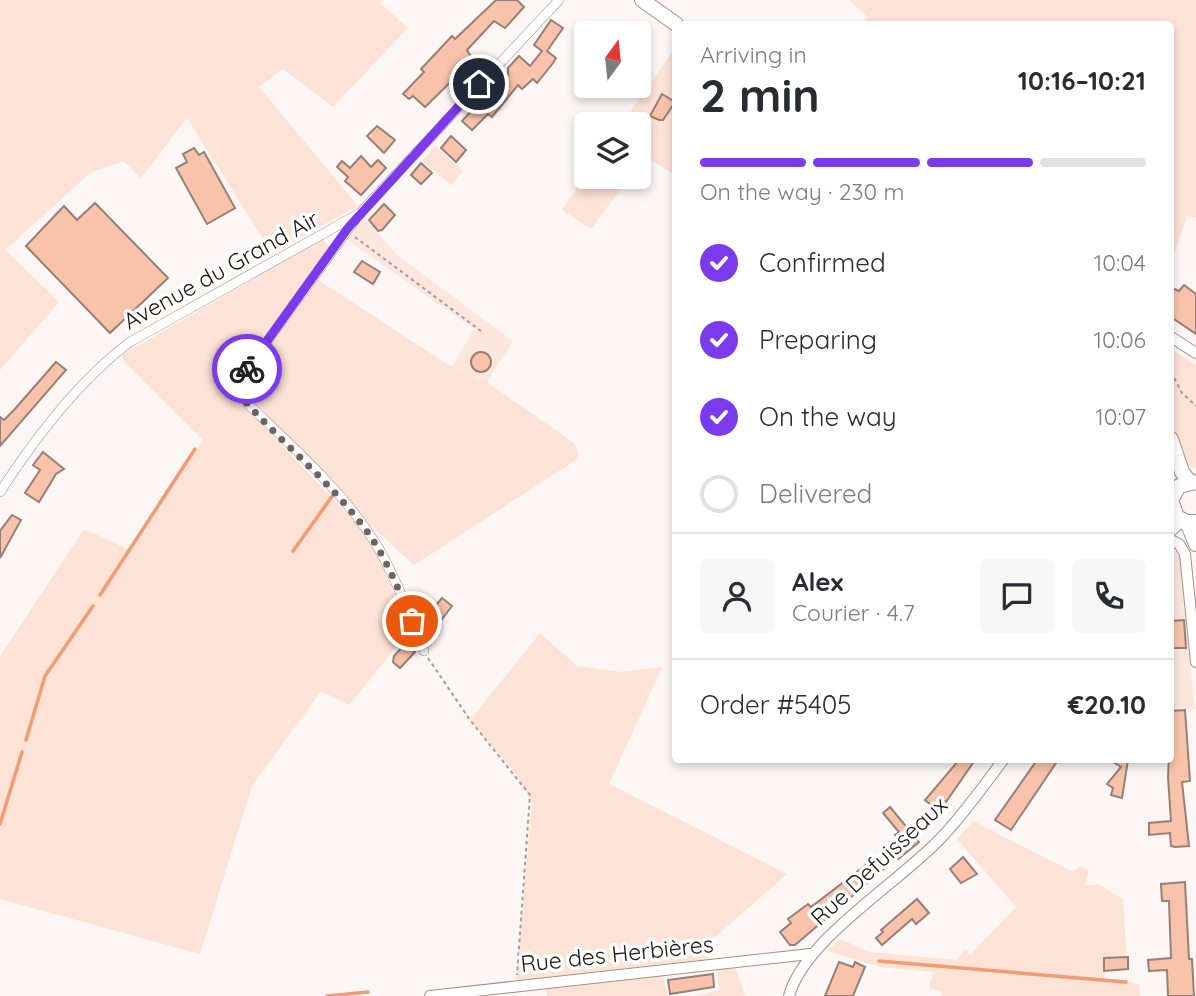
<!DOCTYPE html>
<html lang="en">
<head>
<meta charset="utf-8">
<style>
	:root { --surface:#fff; --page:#f7f7f7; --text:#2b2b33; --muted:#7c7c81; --line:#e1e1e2; --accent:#7c3aed }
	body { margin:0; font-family:Quicksand,sans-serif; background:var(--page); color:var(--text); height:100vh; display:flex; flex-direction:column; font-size:26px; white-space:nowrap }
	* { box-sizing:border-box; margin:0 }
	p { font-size:23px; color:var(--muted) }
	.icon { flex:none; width:38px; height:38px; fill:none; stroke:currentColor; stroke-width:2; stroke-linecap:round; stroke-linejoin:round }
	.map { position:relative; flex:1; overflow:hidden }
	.sheet { position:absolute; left:672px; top:21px; width:502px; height:742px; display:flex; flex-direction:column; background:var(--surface); border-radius:7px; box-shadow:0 4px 10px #0003 }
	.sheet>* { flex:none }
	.needle { width:46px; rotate:15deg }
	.controls { position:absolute; left:574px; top:21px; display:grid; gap:14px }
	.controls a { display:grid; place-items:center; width:77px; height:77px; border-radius:7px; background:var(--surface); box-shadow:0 4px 10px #0003; font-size:35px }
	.pin { position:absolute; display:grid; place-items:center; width:60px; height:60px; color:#fff; margin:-30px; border:4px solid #fff; border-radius:50%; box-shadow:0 2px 7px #0007 }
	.courier { position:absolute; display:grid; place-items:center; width:70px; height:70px; margin:-35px; border:5px solid #7c3aed; border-radius:50%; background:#fff; color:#222; box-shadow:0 2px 9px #0007 }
	.overview em { font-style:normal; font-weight:700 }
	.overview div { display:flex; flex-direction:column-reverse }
	.overview { display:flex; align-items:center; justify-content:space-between; height:119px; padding:0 28px }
	h1 { font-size:46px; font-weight:700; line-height:52px }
	.bar { display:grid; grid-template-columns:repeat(4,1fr); gap:10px 7px; align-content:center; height:84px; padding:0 28px }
	.bar i { height:9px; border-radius:5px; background:var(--line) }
	.bar .current { background:var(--accent) }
	.bar p { grid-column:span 4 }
	.line { display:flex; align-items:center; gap:18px; padding:0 28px; border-top:2px solid var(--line) }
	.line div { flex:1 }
	.round { display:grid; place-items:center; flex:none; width:74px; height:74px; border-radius:7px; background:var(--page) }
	ol { padding:0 28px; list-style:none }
	li { display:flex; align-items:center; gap:21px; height:77px }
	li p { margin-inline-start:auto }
	li .icon { padding:7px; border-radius:50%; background:var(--accent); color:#fff; stroke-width:4 }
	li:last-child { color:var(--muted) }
	li i { width:38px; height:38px; border:4px solid var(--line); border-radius:50% }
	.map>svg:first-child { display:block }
	.built { fill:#fbe7de }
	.green { fill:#fde2d6 }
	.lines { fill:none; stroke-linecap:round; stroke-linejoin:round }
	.stream { stroke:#f19c74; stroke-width:3.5 }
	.building { fill:#f9c3ab; stroke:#978076; stroke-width:2 }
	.minor-casing { stroke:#a68f85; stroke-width:10 }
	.tertiary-casing { stroke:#a68f85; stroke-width:12 }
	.primary-casing { stroke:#a68f85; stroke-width:16 }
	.path { stroke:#a29b98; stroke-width:2; stroke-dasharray:3.5 3.5; stroke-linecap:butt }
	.minor { stroke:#fff; stroke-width:9 }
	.tertiary { stroke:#fff; stroke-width:10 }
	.primary { stroke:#fff; stroke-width:14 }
	.done { stroke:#6b6460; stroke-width:7; stroke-dasharray:0 12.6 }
	.route { stroke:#7c3aed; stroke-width:9 }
	.labels { text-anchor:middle; stroke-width:7; stroke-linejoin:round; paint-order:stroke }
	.street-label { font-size:23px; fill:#1d1511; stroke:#fff }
</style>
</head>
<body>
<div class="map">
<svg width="1196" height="996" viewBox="0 0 1196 996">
	<rect width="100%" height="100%" fill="#fcf6f4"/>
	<g class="built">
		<polygon points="363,215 395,253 513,341 487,382 452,367 474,329 346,239"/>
		<polygon points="1171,550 1179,556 1195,709 1171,710"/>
	</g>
	<g class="green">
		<polygon points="0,0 382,0 380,3 408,28 333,107 283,69 259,87 358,206 272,253 187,118 141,178 123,161 90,173 5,250 59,302 0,370"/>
		<polygon points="849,0 1196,0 1196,218 1187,216 1173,257 1171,255 1171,24 863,24 868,17"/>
		<polygon points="675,48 675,175 644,156 639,163 639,124 622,124"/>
		<polygon points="435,146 463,171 451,185 422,161"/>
		<polygon points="586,175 629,177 591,229 562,210"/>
		<polygon points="323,239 330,247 245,366 236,389 244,406 357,524 378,555 410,630 349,705 321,691 252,786 200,954 0,899 0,656 84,529 130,550 203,440 124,361 122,355"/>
		<polygon points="318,280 452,367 487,382 575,444 579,458 414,565 357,513 245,396 243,384 247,377"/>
		<path d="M1171 349 1196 365V468C1162 462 1171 375 1171 349Z"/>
		<polygon points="540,633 577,666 621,672 662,667 609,784 787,874 699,951 708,959 516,981 532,801 515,773 470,720"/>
		<polygon points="973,821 1073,872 1081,866 1089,870 1085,886 1098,884 1123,899 1127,963 1105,965 1105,978 1139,984 1140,996 941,996 942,992 929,988 933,972 881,967 827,951 840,939 870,952 956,960 965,950 971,954 1016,907 957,839"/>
		<polygon points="735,968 745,996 697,996 719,990 717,970"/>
		<polygon points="663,976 668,996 547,996 546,989"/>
	</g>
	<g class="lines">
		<g class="stream">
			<polyline points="293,551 333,495"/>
			<polyline points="100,595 195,449"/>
			<polyline points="26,740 45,676 93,606"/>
			<polyline points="0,824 22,752"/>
			<polyline points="879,961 1126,982"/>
			<polyline points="327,996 368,992"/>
		</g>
	</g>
	<g class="building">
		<polygon points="496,0 517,0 524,7 505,28 494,21 467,50 473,60 425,107 413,96 409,99 403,94 424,72 421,69 452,36 455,39"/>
		<polygon points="551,20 563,28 547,51 556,58 553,63 537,83 533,79 522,89 518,85 492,117 488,114 472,130 462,121 489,92 492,95 508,75 508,68 519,56 530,66 542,51 534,45"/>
		<polygon points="662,94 675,102 663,120 659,120 650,116"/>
		<polygon points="377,126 395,140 384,153 367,136"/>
		<polygon points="451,136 466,150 456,162 441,148"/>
		<polygon points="194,148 199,155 204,152 235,208 207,224 176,168 187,162 183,154"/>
		<polygon points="361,156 371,167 378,160 386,168 361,195 345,181 348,177 337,167 342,161 350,168"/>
		<polygon points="421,163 432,173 421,184 411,175"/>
		<polygon points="95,203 168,278 110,333 26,246 64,206 77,220"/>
		<polygon points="384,204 395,215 382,230 378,231 369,220"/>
		<polygon points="362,261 380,272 373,284 354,272"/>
		<polygon points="1184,285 1196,294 1196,334 1171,317 1172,288 1179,291"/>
		<circle cx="481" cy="362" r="10"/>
		<polygon points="56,362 66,370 0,446 0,417 4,420 14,410"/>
		<polygon points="43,452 64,469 56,474 39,502 25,493 40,470 33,465"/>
		<polygon points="12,515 21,520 0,558 0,531"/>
		<polygon points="442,598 452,606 432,632 421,623"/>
		<polygon points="1184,620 1186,648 1171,648 1171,621"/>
		<polygon points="405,644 415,652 400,668 393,662 394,656"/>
		<polygon points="1185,710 1190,781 1182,782 1189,846 1175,847 1171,846 1170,833 1149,835 1149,823 1171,821 1168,777 1171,711"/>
		<polygon points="959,760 975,760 946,802 942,800 936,809 925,800"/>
		<polygon points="1037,760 1058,760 1011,830 995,820"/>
		<polygon points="1110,760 1128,760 1122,798 1111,795 1113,788 1107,784 1121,767"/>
		<polygon points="890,807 919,842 898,859 888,847 898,839 895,835 899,832 883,813"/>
		<polygon points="963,857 977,874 961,883 950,869"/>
		<polygon points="875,858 884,869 795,945 790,945 780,932 791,923 788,919 808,904 811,907"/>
		<polygon points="1185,882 1189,959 1192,959 1194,996 1168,996 1167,970 1149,971 1148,960 1171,958 1169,901 1162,901 1161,884"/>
		<polygon points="917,899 929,913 916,924 912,919 882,945 876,938 883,932 881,930"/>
		<polygon points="1128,957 1128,969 1104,971 1104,958"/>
		<polygon points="839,962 853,967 855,962 865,967 853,996 825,996"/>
		<polygon points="713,974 714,987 670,994 668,980"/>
	</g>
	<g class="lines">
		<defs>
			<g id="minor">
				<path d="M355 220 245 372 239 390 250 406C295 449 347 495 379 549 397 581 411 617 424 651"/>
				<path d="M0 492C35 438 79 380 130 342L360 213 559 0"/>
			</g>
			<g id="tertiary">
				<polyline points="1171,337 1196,353"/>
				<polyline points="1171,531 1183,521"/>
				<polyline points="1171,540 1179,544 1185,554 1196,662"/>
				<polyline points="430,996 810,954"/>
				<path d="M789 996C804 940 897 884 940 839 963 815 983 787 1003 760"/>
			</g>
			<g id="primary">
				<polyline points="642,0 676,24"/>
				<polyline points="1171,439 1182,472 1189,481"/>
				<polyline points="1196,482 1179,486 1171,500 1177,517 1187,522 1196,522"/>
				<polyline points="1187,522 1196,544"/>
			</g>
		</defs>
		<use href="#minor" class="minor-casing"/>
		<use href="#tertiary" class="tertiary-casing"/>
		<use href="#primary" class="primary-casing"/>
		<g class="path">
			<polyline points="355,237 481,331"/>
			<polyline points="1171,372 1182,393 1196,406"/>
			<polyline points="428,658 470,720 530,795 517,975"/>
		</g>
		<use href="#minor" class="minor"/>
		<use href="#tertiary" class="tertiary"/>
		<use href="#primary" class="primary"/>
	</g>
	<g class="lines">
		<path class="done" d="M247 369 239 390 245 401C283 444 328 480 363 526 385 554 398 589 412 621"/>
		<polyline class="route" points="247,369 348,228 479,84"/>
	</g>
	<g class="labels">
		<g class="street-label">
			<text transform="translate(221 270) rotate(-29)" y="8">Avenue du Grand Air</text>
			<text transform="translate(879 861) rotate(-43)" y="8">Rue Defuisseaux</text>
			<text transform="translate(617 954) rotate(-6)" y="8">Rue des Herbières</text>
		</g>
	</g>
</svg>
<div class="controls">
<a><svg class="needle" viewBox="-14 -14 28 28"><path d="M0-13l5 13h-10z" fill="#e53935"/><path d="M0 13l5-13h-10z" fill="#7c7c81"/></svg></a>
<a><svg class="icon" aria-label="layers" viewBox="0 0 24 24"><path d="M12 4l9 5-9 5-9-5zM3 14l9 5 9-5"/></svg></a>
</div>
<div class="pin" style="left:412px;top:621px;background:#ea580c"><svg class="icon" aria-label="bag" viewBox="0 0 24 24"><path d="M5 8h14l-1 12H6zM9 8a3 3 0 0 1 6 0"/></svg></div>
<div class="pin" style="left:479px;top:84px;background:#1f2937"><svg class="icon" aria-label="home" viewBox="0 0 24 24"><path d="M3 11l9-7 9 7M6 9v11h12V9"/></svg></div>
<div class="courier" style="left:247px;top:369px"><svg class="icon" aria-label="bike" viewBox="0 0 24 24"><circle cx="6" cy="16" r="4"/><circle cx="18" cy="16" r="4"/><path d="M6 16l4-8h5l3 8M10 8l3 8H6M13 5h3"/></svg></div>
<section class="sheet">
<div class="overview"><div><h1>2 min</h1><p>Arriving in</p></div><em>10:16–10:21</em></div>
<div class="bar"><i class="current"></i><i class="current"></i><i class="current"></i><i></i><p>On the way · 230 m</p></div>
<ol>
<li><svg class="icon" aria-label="check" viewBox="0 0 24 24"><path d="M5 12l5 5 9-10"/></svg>Confirmed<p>10:04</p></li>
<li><svg class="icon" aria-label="check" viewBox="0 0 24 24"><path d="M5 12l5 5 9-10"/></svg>Preparing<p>10:06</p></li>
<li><svg class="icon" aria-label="check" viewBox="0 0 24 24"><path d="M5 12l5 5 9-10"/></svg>On the way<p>10:07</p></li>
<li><i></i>Delivered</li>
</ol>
<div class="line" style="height:126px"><a class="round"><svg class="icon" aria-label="person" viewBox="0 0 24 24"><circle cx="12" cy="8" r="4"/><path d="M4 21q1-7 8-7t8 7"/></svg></a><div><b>Alex</b><p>Courier · 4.7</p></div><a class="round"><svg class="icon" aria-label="chat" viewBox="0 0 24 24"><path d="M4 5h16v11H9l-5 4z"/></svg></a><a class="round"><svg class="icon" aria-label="phone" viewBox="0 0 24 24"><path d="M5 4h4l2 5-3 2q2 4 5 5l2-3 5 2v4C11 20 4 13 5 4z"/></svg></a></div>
<div class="line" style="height:91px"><div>Order #5405</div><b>€20.10</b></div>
</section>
</div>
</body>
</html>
